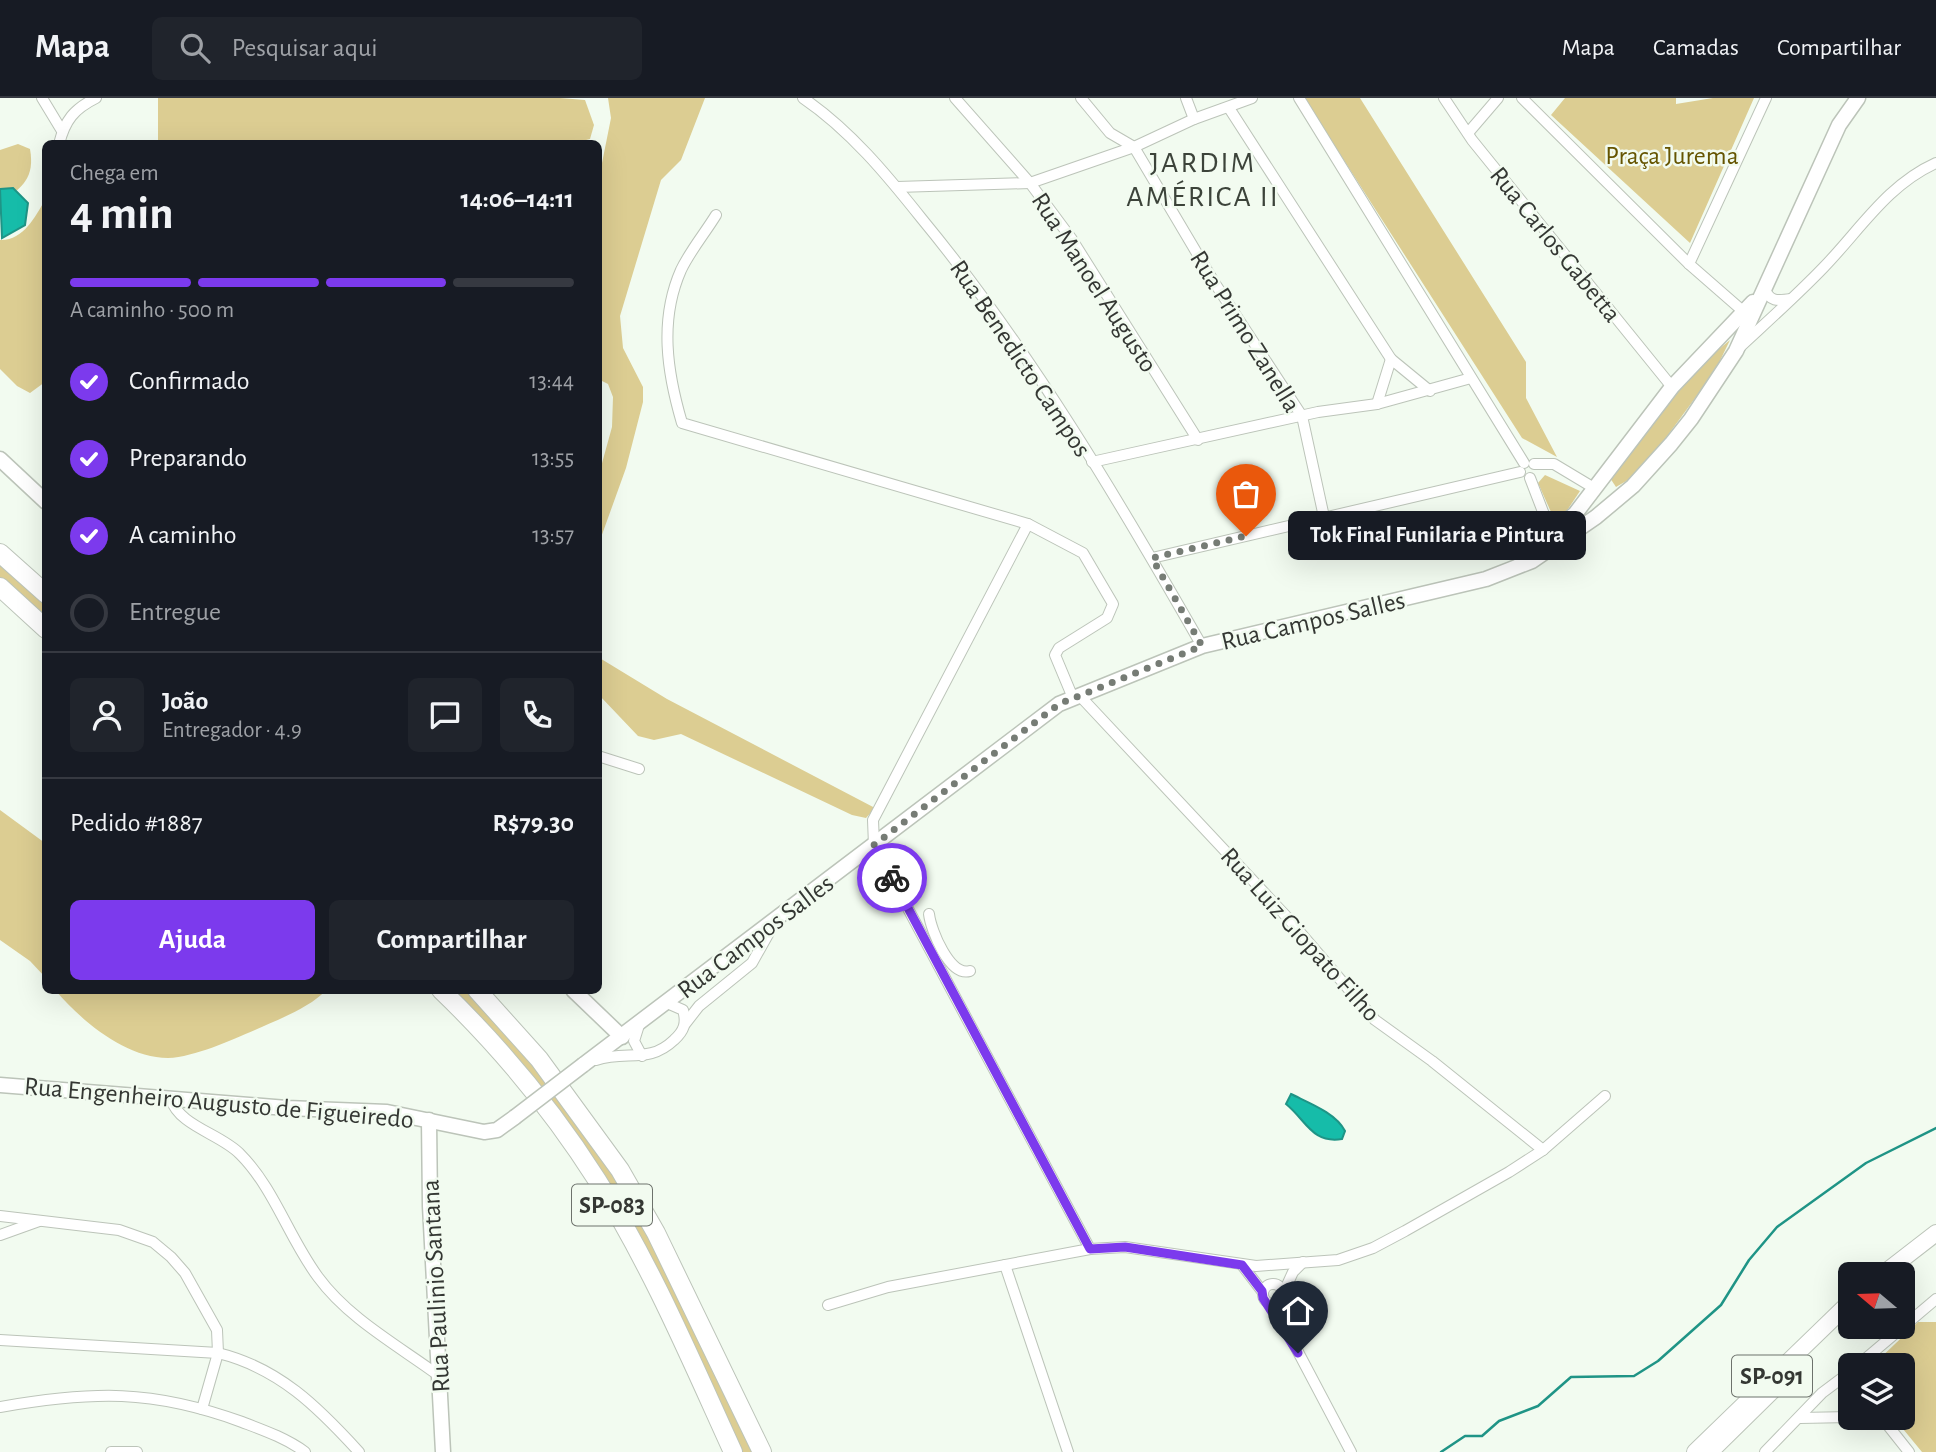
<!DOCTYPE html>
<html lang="pt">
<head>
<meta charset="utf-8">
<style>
	:root { --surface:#171b24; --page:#20242c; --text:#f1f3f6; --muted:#9ea1a6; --line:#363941; --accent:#7c3aed }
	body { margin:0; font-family:"Alegreya Sans",sans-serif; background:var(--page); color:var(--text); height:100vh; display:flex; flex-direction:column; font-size:26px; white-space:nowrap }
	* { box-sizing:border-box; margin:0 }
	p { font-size:23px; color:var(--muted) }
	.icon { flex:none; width:38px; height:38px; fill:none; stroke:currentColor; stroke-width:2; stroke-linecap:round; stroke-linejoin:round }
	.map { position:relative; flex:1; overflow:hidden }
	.panel { position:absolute; left:42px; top:42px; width:560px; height:854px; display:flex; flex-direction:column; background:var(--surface); border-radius:10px; box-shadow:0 7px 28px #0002 }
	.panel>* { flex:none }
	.needle { width:46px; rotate:289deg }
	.tools { position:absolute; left:1838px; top:1164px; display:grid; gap:14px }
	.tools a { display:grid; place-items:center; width:77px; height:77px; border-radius:10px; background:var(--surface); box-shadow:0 7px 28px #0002; font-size:35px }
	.pin { position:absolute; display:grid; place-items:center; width:60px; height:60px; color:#fff; margin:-72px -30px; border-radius:50% 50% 50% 0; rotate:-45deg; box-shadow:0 0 7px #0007 }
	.pin .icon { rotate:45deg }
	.courier { position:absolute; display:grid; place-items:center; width:70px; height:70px; margin:-35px; border:5px solid #7c3aed; border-radius:50%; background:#fff; color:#222; box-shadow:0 2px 9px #0007 }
	.bubble { position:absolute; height:49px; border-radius:10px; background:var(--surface); box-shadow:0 7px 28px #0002; font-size:23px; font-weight:600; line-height:49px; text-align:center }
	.head em { font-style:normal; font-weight:600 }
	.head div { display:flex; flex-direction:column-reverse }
	.head { display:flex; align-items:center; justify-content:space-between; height:119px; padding:0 28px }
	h1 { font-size:46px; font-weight:600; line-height:52px }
	.bar { display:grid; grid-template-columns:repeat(4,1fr); gap:10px 7px; align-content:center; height:84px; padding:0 28px }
	.bar i { height:9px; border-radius:5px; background:var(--line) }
	.bar .on { background:var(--accent) }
	.bar p { grid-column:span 4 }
	.line { display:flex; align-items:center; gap:18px; padding:0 28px; border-top:2px solid var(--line) }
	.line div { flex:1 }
	.round { display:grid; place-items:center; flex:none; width:74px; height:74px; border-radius:10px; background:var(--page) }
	ol { padding:0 28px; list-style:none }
	li { display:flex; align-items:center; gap:21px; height:77px }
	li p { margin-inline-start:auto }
	li .icon { padding:7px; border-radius:50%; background:var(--accent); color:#fff; stroke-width:4 }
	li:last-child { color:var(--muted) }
	li i { width:38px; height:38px; border:4px solid var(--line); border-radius:50% }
	.button { display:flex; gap:14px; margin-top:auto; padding:14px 28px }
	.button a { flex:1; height:80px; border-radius:10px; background:var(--accent); color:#fff; font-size:28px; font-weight:600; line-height:80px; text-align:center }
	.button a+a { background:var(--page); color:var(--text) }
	header { display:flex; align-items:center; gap:42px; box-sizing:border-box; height:98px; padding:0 35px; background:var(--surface); border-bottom:2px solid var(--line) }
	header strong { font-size:33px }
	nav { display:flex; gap:38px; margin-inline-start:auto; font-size:24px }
	.search { width:490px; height:63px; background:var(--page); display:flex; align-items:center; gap:18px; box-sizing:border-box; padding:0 24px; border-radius:10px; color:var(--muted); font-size:26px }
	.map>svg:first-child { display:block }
	.green { fill:#dccd92 }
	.water { fill:#16bca9; stroke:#1f9486; stroke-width:2 }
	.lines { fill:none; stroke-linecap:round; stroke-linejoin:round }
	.stream { stroke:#1f9486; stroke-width:2.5 }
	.street-casing { stroke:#bcc4b9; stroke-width:12 }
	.secondary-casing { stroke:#bcc4b9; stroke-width:17 }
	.primary-casing { stroke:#bcc4b9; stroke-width:18 }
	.highway-casing { stroke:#bcc4b9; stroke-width:20 }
	.street { stroke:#fff; stroke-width:10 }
	.secondary { stroke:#fff; stroke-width:14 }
	.primary { stroke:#fff; stroke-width:16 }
	.highway { stroke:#fff; stroke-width:18 }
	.secondary-bridge-casing { stroke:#bcc4b9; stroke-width:17; stroke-linecap:butt }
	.secondary-bridge { stroke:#fff; stroke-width:14 }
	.done { stroke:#767c75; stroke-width:7; stroke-dasharray:0 12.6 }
	.route { stroke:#7c3aed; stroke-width:9 }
	.labels { text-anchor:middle; stroke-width:5; stroke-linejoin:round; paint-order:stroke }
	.shield { fill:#f2fbf0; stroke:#6d726c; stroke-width:2 }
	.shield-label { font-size:24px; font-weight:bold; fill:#343733 }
	.park-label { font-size:26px; fill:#655400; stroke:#f2fbf0 }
	.street-label { font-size:26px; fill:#343733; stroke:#f2fbf0 }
	.quarter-label { font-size:30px; letter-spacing:2px; fill:#3c433a; stroke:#f2fbf0 }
</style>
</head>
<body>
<header>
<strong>Mapa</strong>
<div class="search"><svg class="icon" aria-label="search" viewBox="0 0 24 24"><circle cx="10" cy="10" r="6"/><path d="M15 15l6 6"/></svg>Pesquisar aqui</div>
<nav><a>Mapa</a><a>Camadas</a><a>Compartilhar</a></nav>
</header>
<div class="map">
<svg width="1936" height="1354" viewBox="0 0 1936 1354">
	<rect width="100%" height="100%" fill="#f2fbf0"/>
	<g class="green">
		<polygon points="158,0 560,0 585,2 594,27 590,41 571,46 158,45"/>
		<polygon points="608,0 705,0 681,62 661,82 620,218 623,250 643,289 643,304 626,370 599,445 599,376 612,329 613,299 608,286 598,281 598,117 602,65 611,20"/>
		<polygon points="1304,0 1360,0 1526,264 1526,300 1557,359 1522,340"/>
		<polygon points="1565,0 1676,0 1676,6 1713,0 1754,0 1690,145 1551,17"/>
		<path d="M18 46 30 51C35 79 23 90 0 104V52Z"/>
		<path d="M45 102V284L30 295 17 288 0 271V142C23 143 35 119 45 102Z"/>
		<polygon points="1730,242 1715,273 1640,375 1616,389 1610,380 1695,271"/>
		<polygon points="1545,377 1580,393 1560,423 1551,414 1538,385"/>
		<polygon points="0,463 45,504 45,523 0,482"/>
		<polygon points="598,559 667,601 875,710 866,720 852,717 681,636 654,642 638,638 599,597"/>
		<polygon points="0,712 45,745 45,879 30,863 0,842"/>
		<path d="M56 893H325C311 909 275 923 255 932 231 942 195 959 168 960 125 960 82 923 56 893Z"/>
		<polygon points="448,893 468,893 545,980 630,1099 755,1354 740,1354 636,1138"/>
		<polygon points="1918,1224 1936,1224 1936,1354 1922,1354 1894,1320 1902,1320 1902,1267 1873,1267"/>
	</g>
	<g class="water">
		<polygon points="13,90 28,105 25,127 2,140 0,91"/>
		<path d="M1291 996C1309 1005 1336 1015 1345 1033L1342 1041C1312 1046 1306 1022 1286 1006Z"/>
	</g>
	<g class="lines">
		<polyline class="stream" points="1441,1354 1465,1338 1482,1338 1499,1323 1538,1308 1571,1279 1634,1278 1658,1263 1721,1207 1749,1162 1777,1129 1866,1065 1936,1030"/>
		<defs>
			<g id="street">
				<polyline points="42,0 62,33"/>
				<path d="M803 0C850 32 887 77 922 121 1030 252 1118 401 1202 548"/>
				<polyline points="955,0 1030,85 1071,140 1198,342"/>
				<polyline points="1081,0 1110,35 1134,49 1214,184 1302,318 1324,419"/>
				<polyline points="1186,0 1194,21"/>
				<polyline points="1299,0 1524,365"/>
				<polyline points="1444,0 1472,42 1672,289"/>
				<polyline points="1522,0 1689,166 1744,214"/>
				<polyline points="1229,10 1391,261"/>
				<polyline points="1468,35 1498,0"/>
				<path d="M59 46C65 22 74 11 96 0"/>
				<polyline points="897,89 1030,85 1134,49 1194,21 1252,0"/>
				<path d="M716 117C705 135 690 153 681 172 659 222 667 274 682 325L1028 426 873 722 874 747 1090 1151"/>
				<polyline points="1689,166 1766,0"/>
				<path d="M1764 190C1770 204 1777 203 1791 201"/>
				<path d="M1741 248C1769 222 1797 197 1823 170 1860 132 1887 87 1936 65"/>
				<polyline points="1377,306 1391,261 1430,293"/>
				<polyline points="1092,364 1318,314 1377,306 1471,280"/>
				<polyline points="1534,366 1554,366 1594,390"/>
				<polyline points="1530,380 1545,419 1543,443"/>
				<polyline points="1028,426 1083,455 1113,506 1107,520 1059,550 1055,557 1073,600"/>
				<polyline points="1152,460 1520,374"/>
				<polyline points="1079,597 1286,818 1375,922 1432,963 1543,1052"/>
				<polyline points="598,658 639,671"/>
				<path d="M929 816C931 833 950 879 970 873"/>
				<polyline points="685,926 699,908 752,865 775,824"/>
				<polyline points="639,927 634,943 642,958"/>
				<path d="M596 962C627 952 649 966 674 942 684 933 687 925 683 912L667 905"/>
				<path d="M171 1001C179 1028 221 1036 240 1056 274 1090 289 1140 318 1179 348 1220 397 1247 438 1277"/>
				<polyline points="0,1118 119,1132 153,1144 171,1159 185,1175 217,1232 218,1255 202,1311"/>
				<polyline points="0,1137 39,1123"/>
				<polyline points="1005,1167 1068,1354"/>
				<polyline points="1242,1167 1262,1193"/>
				<circle cx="1273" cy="1196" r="10"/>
				<polyline points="1283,1196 1293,1174 1303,1164"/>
				<polyline points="1269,1206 1286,1231 1351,1354"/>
				<polyline points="828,1207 888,1189 1090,1151 1125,1149 1256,1168 1338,1162 1373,1150 1405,1133 1509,1074 1543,1052 1605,998"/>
				<path d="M0 1242 218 1255C279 1270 318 1309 359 1354"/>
				<polyline points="1858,1267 1936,1201"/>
				<path d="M0 1309C93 1293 152 1291 242 1324 263 1332 286 1340 305 1354"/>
				<polyline points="1800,1320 1850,1319"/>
				<polyline points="1882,1320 1909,1354"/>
				<polyline points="111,1354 137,1354"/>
				<polyline points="1765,1354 1822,1295 1850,1274"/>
			</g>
			<g id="secondary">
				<polyline points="0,361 46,404"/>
				<polyline points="1521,460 1575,416 1672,289 1753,204"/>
				<polyline points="573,892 622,939"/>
				<polyline points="583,967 1059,606 1202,548 1486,481 1532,463 1596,419 1633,388 1671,346 1691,321 1736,253 1839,27 1858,0"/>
				<polyline points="0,987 287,1010 387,1014 484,1034 497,1032 515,1019"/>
				<polyline points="429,1022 430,1108 443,1354"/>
			</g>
			<g id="primary">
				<polyline points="1883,1176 1936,1135"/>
				<polyline points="1695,1354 1850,1204"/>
				<polyline points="1710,1354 1773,1292"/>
			</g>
			<g id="highway">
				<polyline points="0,455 46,496"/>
				<polyline points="0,489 46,531"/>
				<path d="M441 892C499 948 554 1014 597 1082 651 1167 691 1262 733 1354"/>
				<polyline points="477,892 539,961 620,1072 656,1135 762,1354"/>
			</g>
		</defs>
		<use href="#street" class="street-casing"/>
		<use href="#secondary" class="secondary-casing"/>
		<use href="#primary" class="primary-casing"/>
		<use href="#highway" class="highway-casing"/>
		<use href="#street" class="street"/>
		<use href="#secondary" class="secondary"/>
		<use href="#primary" class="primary"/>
		<use href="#highway" class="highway"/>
		<defs>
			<polyline id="secondary-bridge" points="515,1019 583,967"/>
		</defs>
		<use href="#secondary-bridge" class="secondary-bridge-casing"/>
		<use href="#secondary-bridge" class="secondary-bridge"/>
	</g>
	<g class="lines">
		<polyline class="done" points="892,780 874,747 1059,606 1202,548 1152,460 1246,438"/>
		<polyline class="route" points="892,780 1090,1151 1125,1149 1242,1167 1262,1193 1263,1200 1298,1255"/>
	</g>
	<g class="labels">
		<g class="shield">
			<rect x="572" y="1086.5" width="80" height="41" rx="5"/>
			<rect x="1732" y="1257.5" width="80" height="41" rx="5"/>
		</g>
		<g class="shield-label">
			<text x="612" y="1115">SP-083</text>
			<text x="1772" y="1286">SP-091</text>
		</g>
		<g class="park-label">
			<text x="1672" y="66">Praça Jurema</text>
		</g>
		<g class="street-label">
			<text transform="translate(1556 146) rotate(51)" y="9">Rua Carlos Gabetta</text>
			<text transform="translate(1095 184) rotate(57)" y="9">Rua Manoel Augusto</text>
			<text transform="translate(1246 233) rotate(58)" y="9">Rua Primo Zanella</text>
			<text transform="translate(1021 260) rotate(56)" y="9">Rua Benedicto Campos</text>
			<text transform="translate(1313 522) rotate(-13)" y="9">Rua Campos Salles</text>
			<text transform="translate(1301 836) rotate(48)" y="9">Rua Luiz Giopato Filho</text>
			<text transform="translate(755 838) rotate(-37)" y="9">Rua Campos Salles</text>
			<text transform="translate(219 1004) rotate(5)" y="9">Rua Engenheiro Augusto de Figueiredo</text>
			<text transform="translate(435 1188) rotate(-93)" y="9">Rua Paulinio Santana</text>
		</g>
		<g class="quarter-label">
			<text x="1203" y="74">JARDIM<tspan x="1203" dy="34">AMÉRICA II</tspan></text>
		</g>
	</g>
</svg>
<div class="tools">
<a><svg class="needle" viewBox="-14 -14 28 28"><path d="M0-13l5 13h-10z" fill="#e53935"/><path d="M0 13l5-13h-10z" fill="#9ea1a6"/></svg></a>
<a><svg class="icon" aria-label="layers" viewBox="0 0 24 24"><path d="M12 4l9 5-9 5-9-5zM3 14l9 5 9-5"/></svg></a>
</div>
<div class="pin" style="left:1246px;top:438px;background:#ea580c"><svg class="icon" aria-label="bag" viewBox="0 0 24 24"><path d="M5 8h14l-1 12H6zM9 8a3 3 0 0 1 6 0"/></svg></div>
<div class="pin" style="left:1298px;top:1255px;background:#1f2937"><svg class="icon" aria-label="home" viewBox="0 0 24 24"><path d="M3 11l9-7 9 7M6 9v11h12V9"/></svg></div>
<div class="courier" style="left:892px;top:780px"><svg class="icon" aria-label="bike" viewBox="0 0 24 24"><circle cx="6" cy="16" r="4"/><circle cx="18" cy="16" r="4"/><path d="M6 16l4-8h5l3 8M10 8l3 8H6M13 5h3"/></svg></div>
<div class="bubble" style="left:1288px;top:413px;width:298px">Tok Final Funilaria e Pintura</div>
<section class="panel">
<div class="head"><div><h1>4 min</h1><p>Chega em</p></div><em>14:06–14:11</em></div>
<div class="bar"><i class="on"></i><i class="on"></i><i class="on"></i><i></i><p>A caminho · 500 m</p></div>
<ol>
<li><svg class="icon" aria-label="check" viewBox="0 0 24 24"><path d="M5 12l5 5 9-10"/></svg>Confirmado<p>13:44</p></li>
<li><svg class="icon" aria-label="check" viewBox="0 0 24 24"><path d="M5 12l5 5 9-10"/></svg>Preparando<p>13:55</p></li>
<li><svg class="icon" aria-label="check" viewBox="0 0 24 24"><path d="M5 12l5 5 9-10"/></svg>A caminho<p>13:57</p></li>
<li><i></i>Entregue</li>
</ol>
<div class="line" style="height:126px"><a class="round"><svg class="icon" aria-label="person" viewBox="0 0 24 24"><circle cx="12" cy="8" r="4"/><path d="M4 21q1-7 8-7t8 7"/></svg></a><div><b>João</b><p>Entregador · 4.9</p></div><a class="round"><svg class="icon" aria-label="chat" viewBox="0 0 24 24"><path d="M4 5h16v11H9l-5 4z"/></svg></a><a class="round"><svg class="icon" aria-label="phone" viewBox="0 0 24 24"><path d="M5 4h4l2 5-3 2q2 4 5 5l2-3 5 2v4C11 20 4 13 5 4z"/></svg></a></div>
<div class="line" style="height:91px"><div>Pedido #1887</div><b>R$79.30</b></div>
<div class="button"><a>Ajuda</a><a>Compartilhar</a></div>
</section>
</div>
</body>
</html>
